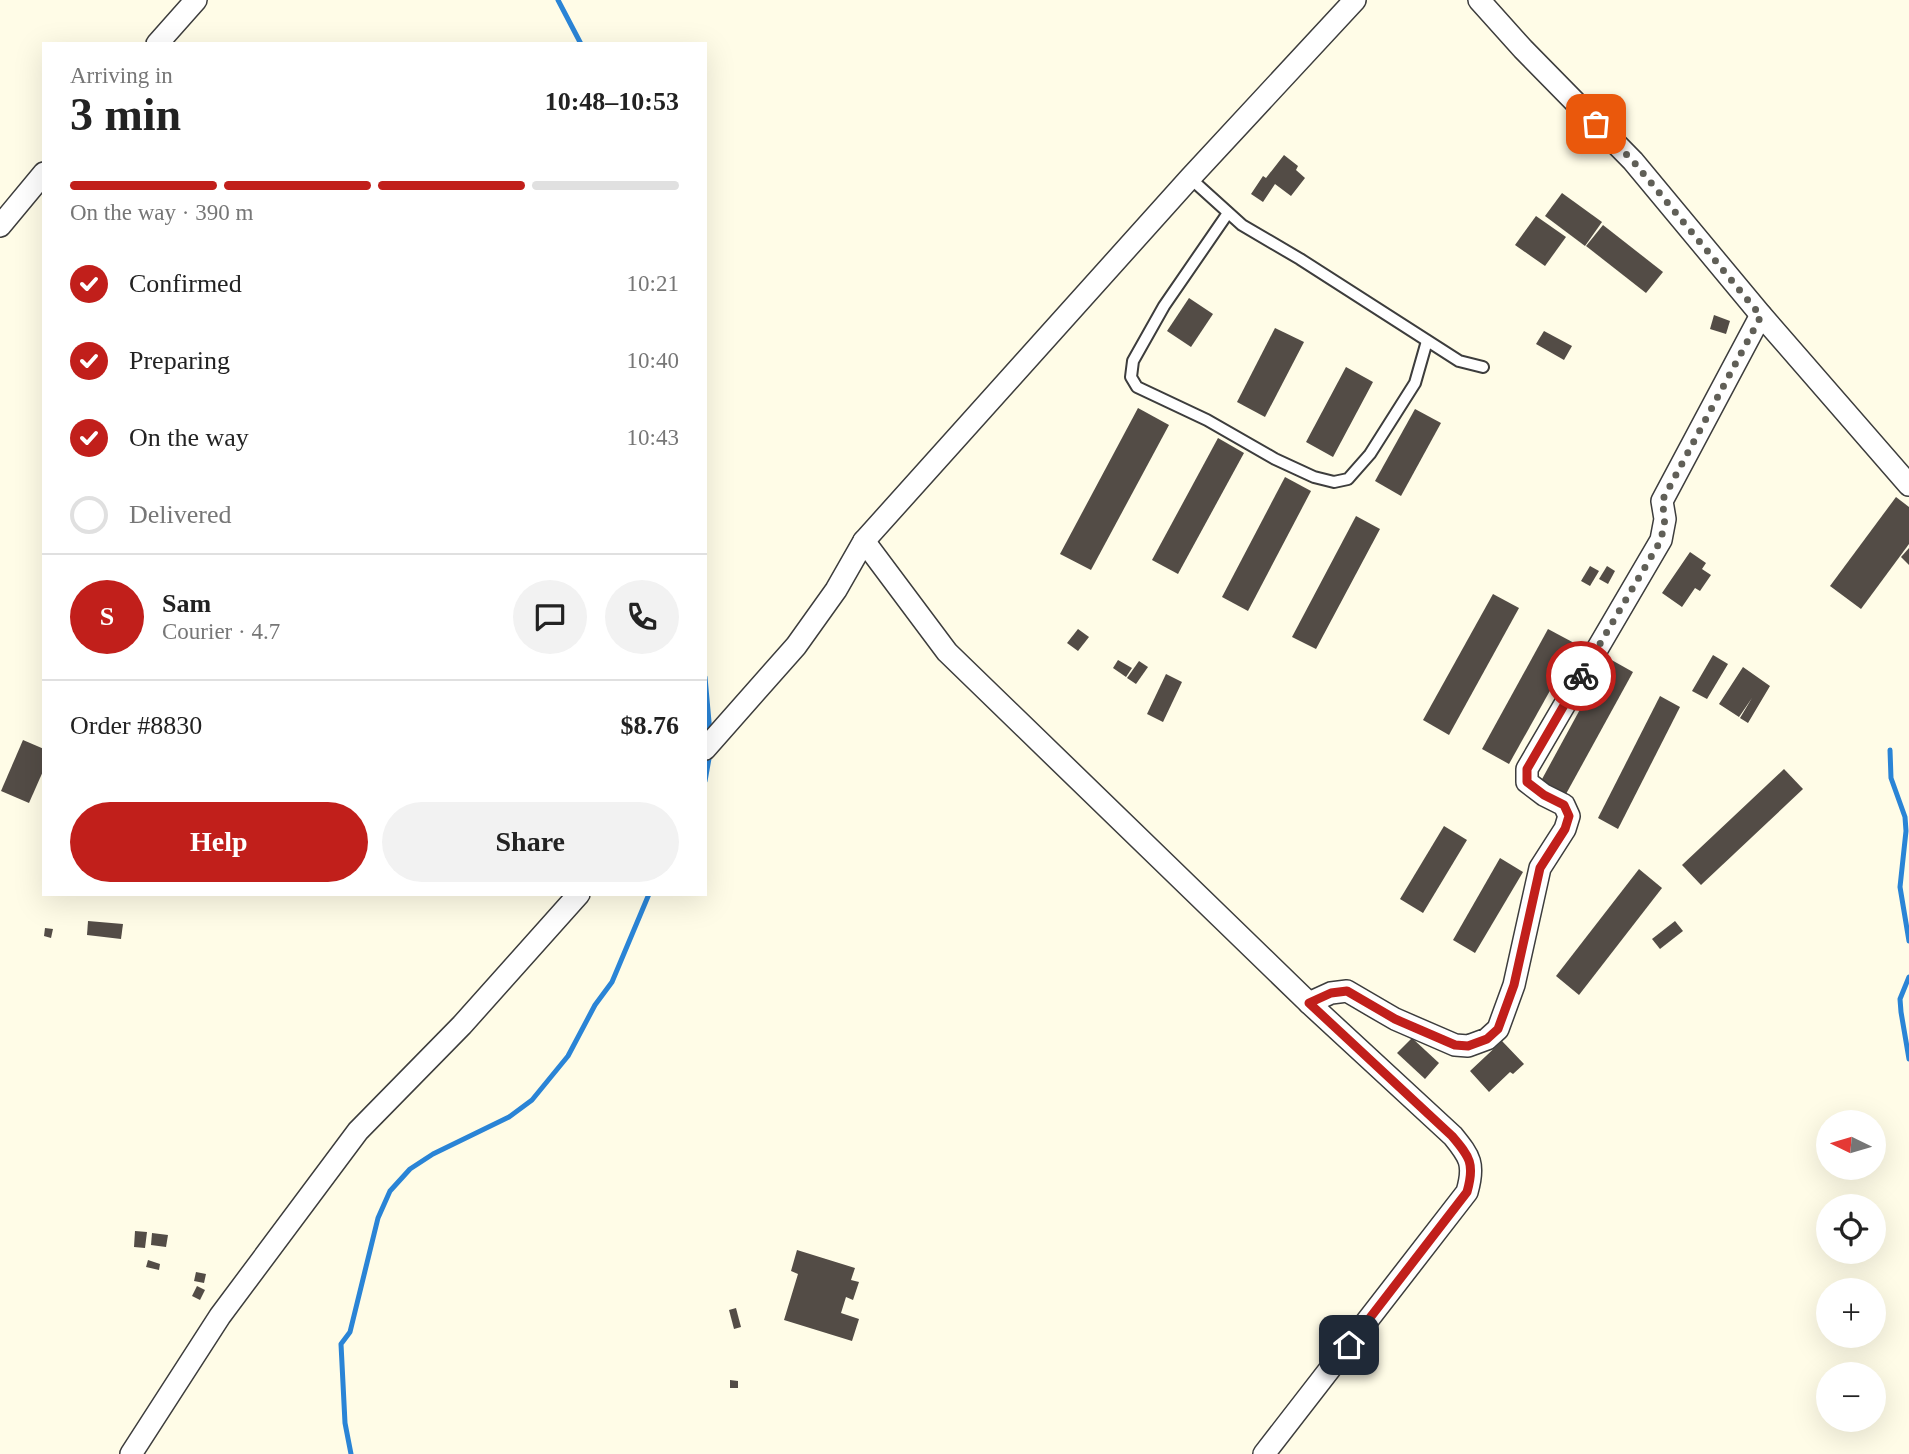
<!DOCTYPE html>
<html lang="en">
<head>
<meta charset="utf-8">
<style>
	:root { --surface:#fff; --page:#f2f2f2; --text:#222; --muted:#767676; --line:#e0e0e0; --accent:#c11f1b }
	body { margin:0; font-family:Georgia,serif; background:var(--page); color:var(--text); height:100vh; display:flex; flex-direction:column; font-size:26px; white-space:nowrap }
	* { box-sizing:border-box; margin:0 }
	p { font-size:23px; color:var(--muted) }
	.icon { flex:none; width:38px; height:38px; fill:none; stroke:currentColor; stroke-width:2; stroke-linecap:round; stroke-linejoin:round }
	.map { position:relative; flex:1; overflow:hidden }
	.details { position:absolute; left:42px; top:42px; width:665px; height:854px; display:flex; flex-direction:column; background:var(--surface); border-radius:0px; box-shadow:0 7px 28px #0002 }
	.details>* { flex:none }
	.needle { width:46px; rotate:275deg }
	.tools { position:absolute; left:1816px; top:1110px; display:grid; gap:14px }
	.tools a { display:grid; place-items:center; width:70px; height:70px; border-radius:50%; background:var(--surface); box-shadow:0 7px 28px #0002; font-size:35px }
	.pin { position:absolute; display:grid; place-items:center; width:60px; height:60px; color:#fff; margin:-30px; border-radius:14px; box-shadow:0 4px 10px #0006 }
	.courier { position:absolute; display:grid; place-items:center; width:70px; height:70px; margin:-35px; border:5px solid #c11f1b; border-radius:50%; background:#fff; color:#222; box-shadow:0 2px 9px #0007 }
	.head em { font-style:normal; font-weight:800 }
	.head div { display:flex; flex-direction:column-reverse }
	.head { display:flex; align-items:center; justify-content:space-between; height:119px; padding:0 28px }
	h1 { font-size:46px; font-weight:800; line-height:52px }
	.bar { display:grid; grid-template-columns:repeat(4,1fr); gap:10px 7px; align-content:center; height:84px; padding:0 28px }
	.bar i { height:9px; border-radius:5px; background:var(--line) }
	.bar .on { background:var(--accent) }
	.bar p { grid-column:span 4 }
	.line { display:flex; align-items:center; gap:18px; padding:0 28px; border-top:2px solid var(--line) }
	.line div { flex:1 }
	.round { display:grid; place-items:center; flex:none; width:74px; height:74px; border-radius:37px; background:var(--page) }
	ol { padding:0 28px; list-style:none }
	li { display:flex; align-items:center; gap:21px; height:77px }
	li p { margin-inline-start:auto }
	li .icon { padding:7px; border-radius:50%; background:var(--accent); color:#fff; stroke-width:4 }
	li:last-child { color:var(--muted) }
	li i { width:38px; height:38px; border:4px solid var(--line); border-radius:50% }
	.action { display:flex; gap:14px; margin-top:auto; padding:14px 28px }
	.action a { flex:1; height:80px; border-radius:42px; background:var(--accent); color:#fff; font-size:28px; font-weight:800; line-height:80px; text-align:center }
	.action a+a { background:var(--page); color:var(--text) }
	.map>svg:first-child { display:block }
	.lines { fill:none; stroke-linecap:round; stroke-linejoin:round }
	.stream { stroke:#2a84d6; stroke-width:5 }
	.building { fill:#534c46 }
	.lane-casing { stroke:#3d3d3d; stroke-width:14 }
	.street-casing { stroke:#3d3d3d; stroke-width:24 }
	.lane { stroke:#fff; stroke-width:10 }
	.street { stroke:#fff; stroke-width:21 }
	.done { stroke:#605f57; stroke-width:7; stroke-dasharray:0 12.6 }
	.route { stroke:#c11f1b; stroke-width:9 }
</style>
</head>
<body>
<div class="map">
<svg width="1909" height="1454" viewBox="0 0 1909 1454">
	<rect width="100%" height="100%" fill="#fffce7"/>
	<g class="lines">
		<g class="stream">
			<polyline points="558,0 581,44"/>
			<polyline points="705,677 710,733"/>
			<polyline points="1890,750 1891,778 1905,817 1906,831 1900,887 1909,941"/>
			<polyline points="705,781 710,753"/>
			<polyline points="1909,977 1900,999 1901,1012 1909,1059"/>
			<polyline points="351,1454 345,1423 341,1344 350,1332 378,1218 390,1191 410,1169 433,1154 509,1117 532,1100 568,1056 595,1005 612,982 649,894"/>
		</g>
	</g>
	<g class="building">
		<polygon points="1284,155 1298,166 1296,170 1305,178 1291,196 1275,184 1263,202 1251,194 1263,176 1266,178"/>
		<polygon points="1562,193 1602,222 1585,246 1545,216"/>
		<polygon points="1536,216 1566,237 1545,266 1515,245"/>
		<polygon points="1603,225 1663,272 1646,293 1586,246"/>
		<polygon points="1189,298 1213,314 1191,347 1167,331"/>
		<polygon points="1714,315 1730,321 1726,334 1710,329"/>
		<polygon points="1275,328 1304,342 1265,417 1237,402"/>
		<polygon points="1544,331 1572,346 1564,360 1536,344"/>
		<polygon points="1346,367 1373,382 1333,457 1306,442"/>
		<polygon points="1138,408 1169,425 1091,570 1060,554"/>
		<polygon points="1415,409 1441,423 1401,496 1375,481"/>
		<polygon points="1218,438 1244,453 1178,574 1152,560"/>
		<polygon points="1285,477 1311,491 1248,611 1222,597"/>
		<polygon points="1896,497 1909,507 1909,544 1861,609 1830,586"/>
		<polygon points="1356,516 1380,529 1316,649 1292,637"/>
		<polygon points="1909,548 1909,565 1901,557"/>
		<polygon points="1690,552 1706,563 1702,569 1711,575 1700,591 1695,588 1682,607 1662,593"/>
		<polygon points="1590,566 1599,571 1590,586 1581,581"/>
		<polygon points="1607,566 1615,571 1608,584 1599,579"/>
		<polygon points="1493,594 1519,608 1449,735 1423,720"/>
		<polygon points="1078,629 1089,637 1078,651 1067,643"/>
		<polygon points="1548,629 1576,644 1509,764 1482,749"/>
		<polygon points="1713,655 1728,664 1707,699 1692,691"/>
		<polygon points="1608,658 1633,672 1566,794 1541,781"/>
		<polygon points="1118,660 1132,668 1126,677 1113,668"/>
		<polygon points="1139,661 1148,667 1136,684 1127,678"/>
		<polygon points="1743,667 1770,686 1748,723 1740,718 1752,698 1739,717 1719,704"/>
		<polygon points="1166,674 1182,682 1163,722 1147,714"/>
		<polygon points="1660,696 1680,707 1618,829 1598,818"/>
		<polygon points="23,740 44,749 44,769 29,803 1,791"/>
		<polygon points="1784,769 1803,789 1701,885 1682,865"/>
		<polygon points="1444,826 1467,840 1423,913 1400,899"/>
		<polygon points="1500,858 1523,872 1475,953 1453,940"/>
		<polygon points="1639,869 1662,888 1579,995 1556,976"/>
		<polygon points="88,921 123,924 121,939 87,935"/>
		<polygon points="1675,921 1683,931 1660,949 1652,939"/>
		<polygon points="45,928 53,929 51,938 44,936"/>
		<polygon points="1412,1038 1439,1063 1425,1079 1397,1053"/>
		<polygon points="1502,1041 1524,1064 1513,1074 1510,1072 1489,1092 1470,1071"/>
		<polygon points="135,1231 147,1232 145,1248 134,1247"/>
		<polygon points="152,1233 168,1235 166,1247 151,1245"/>
		<polygon points="797,1250 855,1268 851,1280 859,1282 853,1300 846,1297 841,1313 859,1319 852,1341 784,1320 798,1274 791,1271"/>
		<polygon points="148,1260 160,1264 159,1270 146,1267"/>
		<polygon points="196,1272 206,1274 204,1283 194,1281"/>
		<polygon points="197,1286 205,1290 200,1300 192,1296"/>
		<polygon points="736,1308 741,1327 734,1329 729,1310"/>
		<polygon points="730,1380 738,1381 738,1388 730,1388"/>
	</g>
	<g class="lines">
		<defs>
			<g id="lane">
				<polyline points="1190,178 1242,225 1300,259 1459,361 1483,367"/>
				<polyline points="1228,213 1164,306 1133,361 1131,377 1137,387 1207,420 1275,459 1314,477 1334,482 1348,479 1370,454 1415,383 1427,341"/>
			</g>
			<g id="street">
				<polyline points="1479,0 1523,49 1633,161 1761,315 1909,485"/>
				<polyline points="157,44 196,0"/>
				<polyline points="0,226 44,173"/>
				<path d="M864 541 947 652 1309 1003 1453 1136C1470 1157 1475 1164 1467 1192L1264 1454"/>
				<polyline points="705,749 796,646 836,590 864,541 1190,178 1355,0"/>
				<polyline points="1309,1003 1331,993 1347,991 1395,1019 1455,1045 1468,1046 1487,1039 1498,1029 1514,985 1540,868 1565,829 1569,816 1564,805 1544,795 1527,782 1527,769 1661,540 1665,519 1662,501 1761,315"/>
				<polyline points="131,1454 220,1316 358,1131 462,1025 579,894"/>
			</g>
		</defs>
		<use href="#lane" class="lane-casing"/>
		<use href="#street" class="street-casing"/>
		<use href="#lane" class="lane"/>
		<use href="#street" class="street"/>
	</g>
	<g class="lines">
		<polyline class="done" points="1581,676 1661,540 1665,519 1662,501 1761,316 1633,161 1596,124"/>
		<path class="route" d="M1349 1345 1467 1192C1475 1164 1470 1157 1452 1136L1309 1003 1331 993 1347 991 1395 1019 1455 1045 1468 1046 1487 1039 1498 1029 1514 985 1540 868 1565 829 1569 816 1564 805 1544 795 1527 782V769L1581 676"/>
	</g>
</svg>
<div class="tools">
<a><svg class="needle" viewBox="-14 -14 28 28"><path d="M0-13l5 13h-10z" fill="#e53935"/><path d="M0 13l5-13h-10z" fill="#767676"/></svg></a>
<a><svg class="icon" aria-label="locate" viewBox="0 0 24 24"><circle cx="12" cy="12" r="6"/><path d="M12 2v4M12 18v4M2 12h4M18 12h4"/></svg></a>
<a>+</a>
<a>−</a>
</div>
<div class="pin" style="left:1596px;top:124px;background:#ea580c"><svg class="icon" aria-label="bag" viewBox="0 0 24 24"><path d="M5 8h14l-1 12H6zM9 8a3 3 0 0 1 6 0"/></svg></div>
<div class="pin" style="left:1349px;top:1345px;background:#1f2937"><svg class="icon" aria-label="home" viewBox="0 0 24 24"><path d="M3 11l9-7 9 7M6 9v11h12V9"/></svg></div>
<div class="courier" style="left:1581px;top:676px"><svg class="icon" aria-label="bike" viewBox="0 0 24 24"><circle cx="6" cy="16" r="4"/><circle cx="18" cy="16" r="4"/><path d="M6 16l4-8h5l3 8M10 8l3 8H6M13 5h3"/></svg></div>
<section class="details">
<div class="head"><div><h1>3 min</h1><p>Arriving in</p></div><em>10:48–10:53</em></div>
<div class="bar"><i class="on"></i><i class="on"></i><i class="on"></i><i></i><p>On the way · 390 m</p></div>
<ol>
<li><svg class="icon" aria-label="check" viewBox="0 0 24 24"><path d="M5 12l5 5 9-10"/></svg>Confirmed<p>10:21</p></li>
<li><svg class="icon" aria-label="check" viewBox="0 0 24 24"><path d="M5 12l5 5 9-10"/></svg>Preparing<p>10:40</p></li>
<li><svg class="icon" aria-label="check" viewBox="0 0 24 24"><path d="M5 12l5 5 9-10"/></svg>On the way<p>10:43</p></li>
<li><i></i>Delivered</li>
</ol>
<div class="line" style="height:126px"><b class="round" style="background:var(--accent);color:#fff">S</b><div><b>Sam</b><p>Courier · 4.7</p></div><a class="round"><svg class="icon" aria-label="chat" viewBox="0 0 24 24"><path d="M4 5h16v11H9l-5 4z"/></svg></a><a class="round"><svg class="icon" aria-label="phone" viewBox="0 0 24 24"><path d="M5 4h4l2 5-3 2q2 4 5 5l2-3 5 2v4C11 20 4 13 5 4z"/></svg></a></div>
<div class="line" style="height:91px"><div>Order #8830</div><b>$8.76</b></div>
<div class="action"><a>Help</a><a>Share</a></div>
</section>
</div>
</body>
</html>
